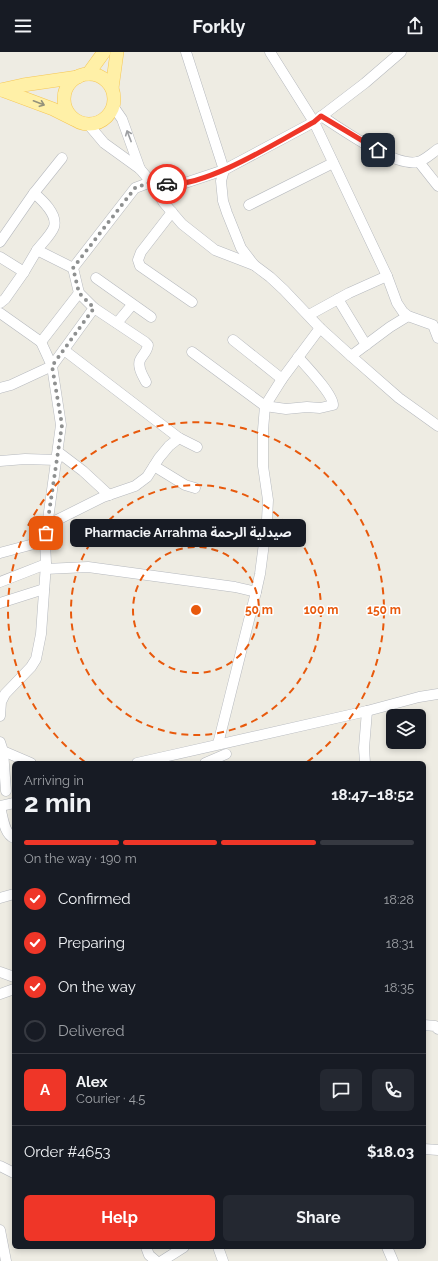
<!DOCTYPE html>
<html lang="en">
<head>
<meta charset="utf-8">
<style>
	:root { --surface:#171b24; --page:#242831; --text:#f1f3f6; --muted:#9ea1a6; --line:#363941; --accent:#ef3628 }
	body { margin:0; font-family:Raleway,"Noto Sans Arabic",sans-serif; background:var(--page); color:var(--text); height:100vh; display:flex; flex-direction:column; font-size:15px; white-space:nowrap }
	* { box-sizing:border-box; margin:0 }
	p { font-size:13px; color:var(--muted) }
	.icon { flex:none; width:22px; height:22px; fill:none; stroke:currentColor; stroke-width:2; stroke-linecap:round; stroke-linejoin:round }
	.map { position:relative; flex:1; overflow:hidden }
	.sheet { position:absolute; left:12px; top:709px; width:414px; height:488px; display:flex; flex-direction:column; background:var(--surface); border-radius:6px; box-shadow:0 2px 6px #0003 }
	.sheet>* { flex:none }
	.buttons { position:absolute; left:386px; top:657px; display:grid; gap:8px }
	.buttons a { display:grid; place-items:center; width:40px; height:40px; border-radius:6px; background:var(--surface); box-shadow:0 2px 6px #0003; font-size:20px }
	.pin { position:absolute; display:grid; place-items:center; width:34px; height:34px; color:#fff; margin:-17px; border-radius:8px; box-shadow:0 2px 6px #0006 }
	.courier { position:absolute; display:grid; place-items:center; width:40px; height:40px; margin:-20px; border:3px solid #ef3628; border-radius:50%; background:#fff; color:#222; box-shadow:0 1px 5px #0007 }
	.bubble { position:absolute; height:28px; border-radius:6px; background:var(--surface); box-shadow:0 2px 6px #0003; font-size:13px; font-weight:700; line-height:28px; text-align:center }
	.summary em { font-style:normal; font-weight:700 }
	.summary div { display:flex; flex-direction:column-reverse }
	.summary { display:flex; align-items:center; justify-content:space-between; height:68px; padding:0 12px }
	h1 { font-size:26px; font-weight:700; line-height:30px }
	.bar { display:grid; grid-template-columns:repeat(4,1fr); gap:6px 4px; align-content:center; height:48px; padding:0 12px }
	.bar i { height:5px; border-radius:3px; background:var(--line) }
	.bar .on { background:var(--accent) }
	.bar p { grid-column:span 4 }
	.line { display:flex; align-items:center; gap:10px; padding:0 12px; border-top:1px solid var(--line) }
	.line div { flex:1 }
	.round { display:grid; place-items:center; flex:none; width:42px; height:42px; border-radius:6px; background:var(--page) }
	ol { padding:0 12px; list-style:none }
	li { display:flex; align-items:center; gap:12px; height:44px }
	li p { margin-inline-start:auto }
	li .icon { padding:4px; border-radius:50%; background:var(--accent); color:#fff; stroke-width:4 }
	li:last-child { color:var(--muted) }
	li i { width:22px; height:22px; border:2px solid var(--line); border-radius:50% }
	.action { display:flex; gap:8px; margin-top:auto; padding:8px 12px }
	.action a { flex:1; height:46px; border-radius:6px; background:var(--accent); color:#fff; font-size:16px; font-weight:700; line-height:46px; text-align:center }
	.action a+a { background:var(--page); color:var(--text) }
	header { display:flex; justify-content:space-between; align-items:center; height:52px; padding:0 12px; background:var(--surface); font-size:18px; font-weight:700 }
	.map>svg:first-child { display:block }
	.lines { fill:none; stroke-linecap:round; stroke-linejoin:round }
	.minor-casing { stroke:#b6b9be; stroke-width:11 }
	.major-casing { stroke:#f6c754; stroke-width:14 }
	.minor { stroke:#fff; stroke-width:10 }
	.major { stroke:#fff0a7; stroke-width:13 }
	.oneway { stroke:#94927b }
	.oneway2 { stroke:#9d9fa2 }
	.done { stroke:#8e9090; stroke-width:4; stroke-dasharray:0 7.2 }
	.route { stroke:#ef3628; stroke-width:5 }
	.ring { fill:none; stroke:#e8590c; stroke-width:2; stroke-dasharray:7 5 }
	.centre { fill:#e8590c; stroke:#fff; stroke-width:2 }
	.ring-label { font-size:12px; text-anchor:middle; font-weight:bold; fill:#e8590c; stroke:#fff; stroke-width:3; stroke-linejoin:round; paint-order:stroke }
</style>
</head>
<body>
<header><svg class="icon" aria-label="menu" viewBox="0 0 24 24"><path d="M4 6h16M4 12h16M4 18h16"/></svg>Forkly<svg class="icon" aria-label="share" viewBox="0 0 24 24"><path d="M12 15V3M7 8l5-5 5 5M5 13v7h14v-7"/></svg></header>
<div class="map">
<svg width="438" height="1209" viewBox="0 0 438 1209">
	<rect width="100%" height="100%" fill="#eeece3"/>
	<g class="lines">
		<defs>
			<g id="minor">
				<polyline points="186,0 224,118 221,129 223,149 227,161 241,196 254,213"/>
				<polyline points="270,0 314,70 387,224 397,251 403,260 408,264 433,273 438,286"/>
				<polyline points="113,54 122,67 140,117"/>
				<path d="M321 64C342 77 394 115 417 110 424 109 432 101 438 97"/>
				<polyline points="88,72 104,91 140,117 151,130 164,151 182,172 215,198 254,213 270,225 284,238 320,276 351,304 399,346 438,374"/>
				<polyline points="419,110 438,134"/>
				<path d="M34 141C42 148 58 162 54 175 51 183 42 191 37 198"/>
				<polyline points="249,153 333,111"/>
				<polyline points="172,160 141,200 138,208 140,214 192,250"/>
				<polyline points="0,190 34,141 62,106"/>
				<polyline points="0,205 24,220 37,198 73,216"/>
				<polyline points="96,226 151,265"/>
				<polyline points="338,247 366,293"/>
				<polyline points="0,251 5,247 24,220"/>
				<path d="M94 256 145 290 148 293C147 300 143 302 140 308 137 315 143 324 146 330"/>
				<polyline points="0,261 41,290 52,314 61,373 45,489 46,512 41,582 36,607 31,615 5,642 1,650 0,664"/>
				<polyline points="309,263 349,241 387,224"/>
				<polyline points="117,271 132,253"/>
				<polyline points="233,288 282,327"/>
				<polyline points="41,290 79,241"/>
				<polyline points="64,298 179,386"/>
				<path d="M192 300 265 354 286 357 307 355 320 356 333 353C333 342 306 314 298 305"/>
				<polyline points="351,304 390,275 408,264"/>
				<polyline points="0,336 11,333 52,314 94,256 79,241 73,216 135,136 151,130 168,133 185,131 224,118 314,70 365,31 401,0"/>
				<polyline points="58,400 83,419 109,443"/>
				<polyline points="0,409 25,407 57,408"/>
				<polyline points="154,414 185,433 195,436"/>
				<polyline points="47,473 103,445 135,434 147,425 159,406 169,394 179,386 197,395"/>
				<polyline points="0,501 45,489"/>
				<polyline points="45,517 88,515 235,535 256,540 260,522 267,468 268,448 263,414 263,378 265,354 282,327 320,276"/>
				<polyline points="0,530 46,512"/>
				<polyline points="0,551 44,537"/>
				<polyline points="0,690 3,699 31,711"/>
				<polyline points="218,692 256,540"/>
				<polyline points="3,699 6,739"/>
				<polyline points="137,711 367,659 419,645 438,642"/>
				<polyline points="205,711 226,702"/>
				<polyline points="365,711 364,696 367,659"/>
				<polyline points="0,754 14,751"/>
				<path d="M0 755C3 765 4 782 14 786"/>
				<polyline points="0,846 14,842"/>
				<polyline points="0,920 14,925"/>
				<polyline points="0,942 14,937"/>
				<polyline points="424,973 435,974 438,977"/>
				<polyline points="424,1097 438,1098"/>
				<polyline points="0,1114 14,1121"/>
				<polyline points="0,1178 6,1209"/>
				<polyline points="146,1195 149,1203 156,1209"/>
				<polyline points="218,1195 223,1209"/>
				<polyline points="387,1195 393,1209"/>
				<polyline points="162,1209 184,1195"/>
			</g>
			<g id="major">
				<polyline points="88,22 104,0"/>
				<circle cx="89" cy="47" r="25"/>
				<polyline points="112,36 117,0"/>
				<polyline points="1,38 23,33 78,25"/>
				<polyline points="2,38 53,57 73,67"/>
			</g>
		</defs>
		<use href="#minor" class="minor-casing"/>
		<use href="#major" class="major-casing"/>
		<use href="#minor" class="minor"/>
		<use href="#major" class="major"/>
	</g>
	<defs><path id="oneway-shaft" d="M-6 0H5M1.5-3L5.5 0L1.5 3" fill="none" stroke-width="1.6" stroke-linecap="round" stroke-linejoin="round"/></defs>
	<use class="oneway" href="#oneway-shaft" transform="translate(39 51) rotate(21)"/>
	<use class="oneway2" href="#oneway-shaft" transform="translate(129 84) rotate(-111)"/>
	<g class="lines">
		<polyline class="done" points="46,481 62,373 52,314 94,256 79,241 73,216 135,136 151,130 167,132"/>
		<path class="route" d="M167 132C205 136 279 89 314 70L321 64 378 98"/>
	</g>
	<g class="ring">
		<circle cx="196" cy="558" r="63"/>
		<circle cx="196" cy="558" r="125"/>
		<path d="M85 710A188 188 0 1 1 307 710"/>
	</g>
	<circle cx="196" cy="558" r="6" class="centre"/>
	<g class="ring-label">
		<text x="259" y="562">50 m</text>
		<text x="321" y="562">100 m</text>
		<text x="384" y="562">150 m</text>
	</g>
</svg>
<div class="buttons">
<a><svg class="icon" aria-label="layers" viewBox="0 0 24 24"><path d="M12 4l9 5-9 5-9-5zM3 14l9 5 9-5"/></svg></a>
</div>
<div class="pin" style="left:46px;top:481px;background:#ea580c"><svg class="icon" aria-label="bag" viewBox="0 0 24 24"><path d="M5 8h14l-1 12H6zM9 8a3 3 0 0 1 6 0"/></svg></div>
<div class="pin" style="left:378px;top:98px;background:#1f2937"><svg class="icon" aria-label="home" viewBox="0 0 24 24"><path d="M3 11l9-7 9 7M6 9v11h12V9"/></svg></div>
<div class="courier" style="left:167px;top:132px"><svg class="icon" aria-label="car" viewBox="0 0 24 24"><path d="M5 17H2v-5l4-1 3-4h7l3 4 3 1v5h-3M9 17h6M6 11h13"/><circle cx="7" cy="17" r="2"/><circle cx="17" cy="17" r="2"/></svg></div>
<div class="bubble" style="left:70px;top:467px;width:236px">Pharmacie Arrahma صيدلية الرحمة</div>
<section class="sheet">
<div class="summary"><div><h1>2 min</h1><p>Arriving in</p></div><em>18:47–18:52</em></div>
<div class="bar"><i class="on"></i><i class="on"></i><i class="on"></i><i></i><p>On the way · 190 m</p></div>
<ol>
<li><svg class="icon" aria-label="check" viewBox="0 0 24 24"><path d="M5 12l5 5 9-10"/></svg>Confirmed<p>18:28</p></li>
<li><svg class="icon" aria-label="check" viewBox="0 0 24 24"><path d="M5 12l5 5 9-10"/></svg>Preparing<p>18:31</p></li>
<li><svg class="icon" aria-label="check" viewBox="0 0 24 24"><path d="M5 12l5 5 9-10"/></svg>On the way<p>18:35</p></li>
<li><i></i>Delivered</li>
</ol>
<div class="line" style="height:72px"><b class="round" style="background:var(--accent);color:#fff">A</b><div><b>Alex</b><p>Courier · 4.5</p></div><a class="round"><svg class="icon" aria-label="chat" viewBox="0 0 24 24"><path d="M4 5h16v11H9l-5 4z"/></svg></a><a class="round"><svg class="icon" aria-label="phone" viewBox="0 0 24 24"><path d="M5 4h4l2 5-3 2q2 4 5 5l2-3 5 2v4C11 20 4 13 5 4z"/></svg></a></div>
<div class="line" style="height:52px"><div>Order #4653</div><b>$18.03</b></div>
<div class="action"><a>Help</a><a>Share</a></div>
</section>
</div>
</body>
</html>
